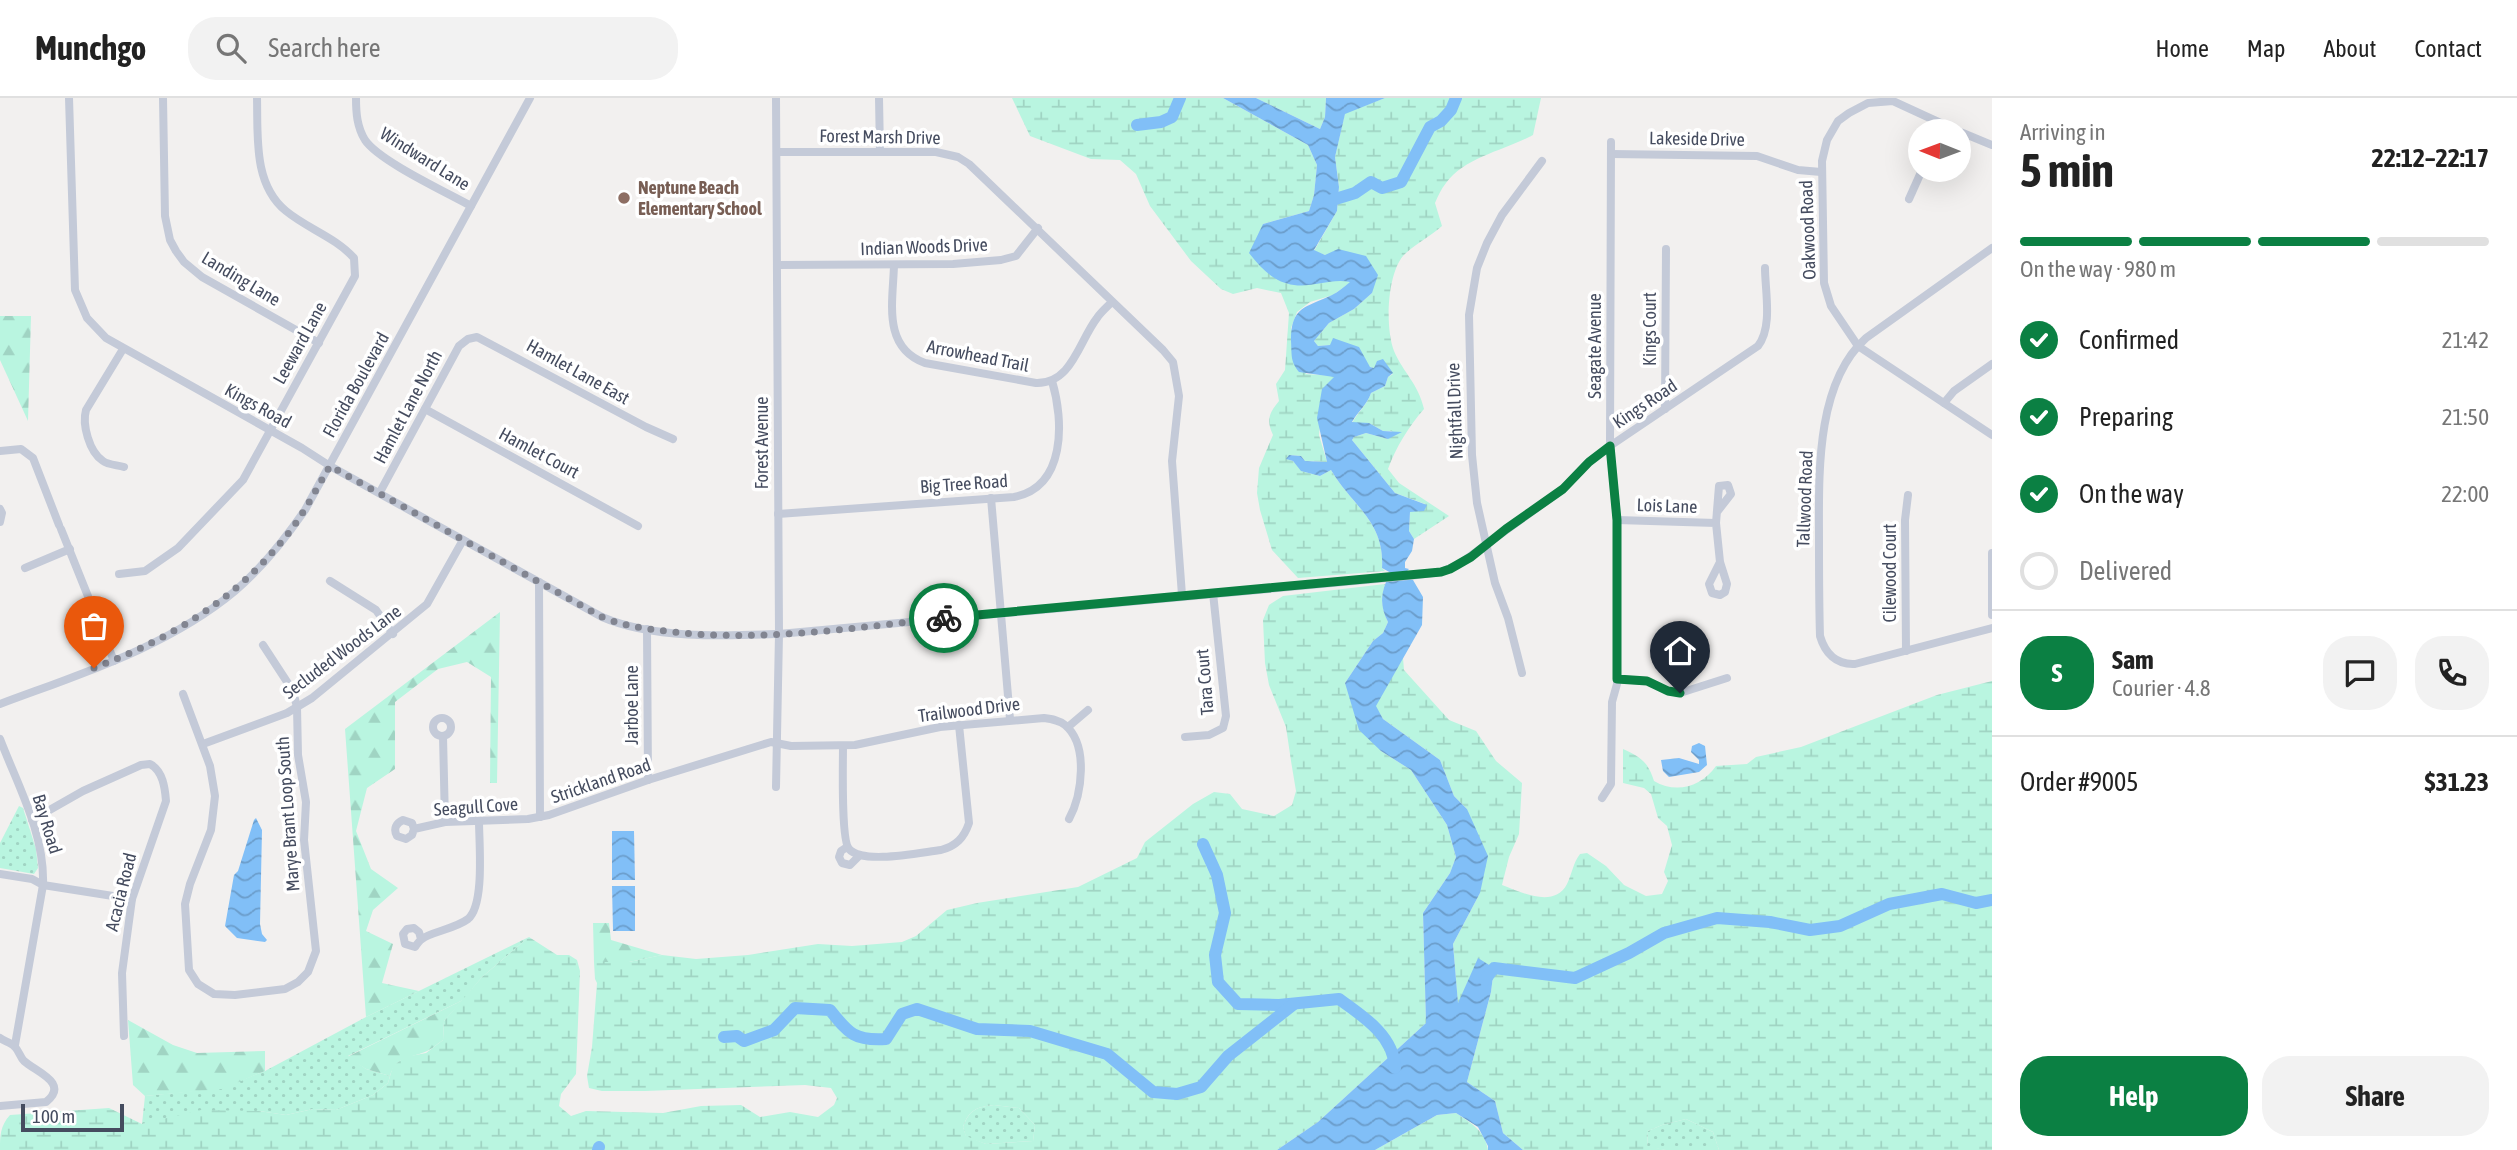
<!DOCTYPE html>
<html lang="en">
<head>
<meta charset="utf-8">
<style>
	:root { --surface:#fff; --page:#f2f2f2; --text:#222; --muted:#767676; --line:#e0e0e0; --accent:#0b8043 }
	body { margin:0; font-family:"Asap Condensed",sans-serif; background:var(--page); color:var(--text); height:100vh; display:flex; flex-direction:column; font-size:26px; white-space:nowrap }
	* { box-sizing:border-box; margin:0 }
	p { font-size:23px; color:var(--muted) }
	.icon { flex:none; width:38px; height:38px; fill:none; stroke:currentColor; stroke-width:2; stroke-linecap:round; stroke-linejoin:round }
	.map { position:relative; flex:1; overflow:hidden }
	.side { display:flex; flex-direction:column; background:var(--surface); width:525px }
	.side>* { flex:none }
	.needle { width:46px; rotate:271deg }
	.controls { position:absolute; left:1908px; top:21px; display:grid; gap:14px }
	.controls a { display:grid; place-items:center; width:63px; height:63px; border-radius:50%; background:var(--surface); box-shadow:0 7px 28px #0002; font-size:35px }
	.scale { position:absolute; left:21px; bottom:18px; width:103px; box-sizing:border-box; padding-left:7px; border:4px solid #454c5f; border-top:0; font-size:19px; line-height:24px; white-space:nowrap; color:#454c5f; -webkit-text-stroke:5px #fff; paint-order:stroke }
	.pin { position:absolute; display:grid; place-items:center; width:60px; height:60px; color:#fff; margin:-72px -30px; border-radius:50% 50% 50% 0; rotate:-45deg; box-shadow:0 0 7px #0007 }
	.pin .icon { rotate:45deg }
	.courier { position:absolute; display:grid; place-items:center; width:70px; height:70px; margin:-35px; border:5px solid #0b8043; border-radius:50%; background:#fff; color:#222; box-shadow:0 2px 9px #0007 }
	.overview em { font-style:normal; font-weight:700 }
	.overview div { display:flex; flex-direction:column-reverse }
	.overview { display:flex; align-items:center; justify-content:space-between; height:119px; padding:0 28px }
	h1 { font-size:46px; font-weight:700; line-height:52px }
	.bar { display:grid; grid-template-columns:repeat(4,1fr); gap:10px 7px; align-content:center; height:84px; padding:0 28px }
	.bar i { height:9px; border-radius:5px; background:var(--line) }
	.bar .selected { background:var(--accent) }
	.bar p { grid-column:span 4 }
	.line { display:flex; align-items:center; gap:18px; padding:0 28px; border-top:2px solid var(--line) }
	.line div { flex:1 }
	.round { display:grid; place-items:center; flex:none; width:74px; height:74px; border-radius:28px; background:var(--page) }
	ol { padding:0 28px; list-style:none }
	li { display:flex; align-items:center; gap:21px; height:77px }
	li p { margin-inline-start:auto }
	li .icon { padding:7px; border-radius:50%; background:var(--accent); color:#fff; stroke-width:4 }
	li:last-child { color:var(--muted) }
	li i { width:38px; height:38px; border:4px solid var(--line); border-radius:50% }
	.cta { display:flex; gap:14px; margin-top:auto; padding:14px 28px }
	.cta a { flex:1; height:80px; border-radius:28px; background:var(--accent); color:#fff; font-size:28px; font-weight:700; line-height:80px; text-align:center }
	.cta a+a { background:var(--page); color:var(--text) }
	header { display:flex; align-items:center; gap:42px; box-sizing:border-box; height:98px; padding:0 35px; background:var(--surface); border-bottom:2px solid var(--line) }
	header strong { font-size:33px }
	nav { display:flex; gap:38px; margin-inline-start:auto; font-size:24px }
	.search { width:490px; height:63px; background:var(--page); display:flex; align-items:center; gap:18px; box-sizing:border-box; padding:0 24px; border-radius:28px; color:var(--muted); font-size:26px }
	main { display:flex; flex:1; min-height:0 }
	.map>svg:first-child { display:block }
	.green { fill:url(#green-dots) }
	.forest { fill:url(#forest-firs) }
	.wetland { fill:url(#wetland-marsh); fill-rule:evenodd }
	.water { fill:url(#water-waves) }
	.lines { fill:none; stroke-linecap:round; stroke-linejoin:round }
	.river { stroke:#81bff7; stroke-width:12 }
	.minor { stroke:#c4cad8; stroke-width:8 }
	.done { stroke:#828591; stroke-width:7; stroke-dasharray:0 12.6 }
	.route { stroke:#0b8043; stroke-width:9 }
	.education-dot { fill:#8d6e63; stroke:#fff; stroke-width:2.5 }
	.labels { text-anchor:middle; stroke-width:7; stroke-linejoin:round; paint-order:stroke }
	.street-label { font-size:18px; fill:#454c5f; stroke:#fff }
	.education-label { font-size:18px; font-weight:bold; fill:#785e54; stroke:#fff; text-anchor:start }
</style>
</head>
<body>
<header>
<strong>Munchgo</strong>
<div class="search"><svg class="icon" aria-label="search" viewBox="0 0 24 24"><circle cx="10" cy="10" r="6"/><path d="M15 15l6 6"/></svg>Search here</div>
<nav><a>Home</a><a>Map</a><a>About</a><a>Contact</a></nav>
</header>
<main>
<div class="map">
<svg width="1992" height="1052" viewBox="0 0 1992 1052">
	<defs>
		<pattern id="green-dots" width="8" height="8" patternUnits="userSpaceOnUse" patternTransform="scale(1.75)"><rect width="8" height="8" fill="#b9f5e0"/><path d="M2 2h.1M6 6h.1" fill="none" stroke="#a0d4c3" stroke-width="1.8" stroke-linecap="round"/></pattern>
		<pattern id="forest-firs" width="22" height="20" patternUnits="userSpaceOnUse" patternTransform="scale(1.75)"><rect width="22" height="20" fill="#b9f5e0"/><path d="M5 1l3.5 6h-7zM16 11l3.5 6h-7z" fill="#a0d4c3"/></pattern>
		<pattern id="wetland-marsh" width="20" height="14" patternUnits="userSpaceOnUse" patternTransform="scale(1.75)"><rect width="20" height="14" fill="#b9f5e0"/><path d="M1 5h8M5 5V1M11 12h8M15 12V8" fill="none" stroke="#a0d4c3"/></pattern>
		<pattern id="water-waves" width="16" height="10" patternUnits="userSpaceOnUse" patternTransform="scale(1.75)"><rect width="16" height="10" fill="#81bff7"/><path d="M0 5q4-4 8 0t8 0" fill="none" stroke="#6b9dcb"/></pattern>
	</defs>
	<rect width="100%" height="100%" fill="#f2f0ef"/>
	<g class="green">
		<polygon points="19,708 23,710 36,751 38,770 34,776 0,770 0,745"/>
		<polygon points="529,839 482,879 463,902 348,958 366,971 390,978 388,985 373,997 336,1012 313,1011 286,1017 259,1013 142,1026 145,998 222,990 265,973 366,919"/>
		<path d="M994 1007 1019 1010 1035 1027 1033 1043 986 1046 966 1039 963 1029C969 1012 976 1009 994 1007Z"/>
		<polygon points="1686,1021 1713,1034 1719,1052 1666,1052 1647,1049 1648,1033 1662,1027"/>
	</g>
	<g class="forest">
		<polygon points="0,218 31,218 28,323 0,262"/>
		<polygon points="500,514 497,685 490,685 491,579 467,564 438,571 395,604 395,671 367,690 356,733 371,771 398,790 373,812 366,833 393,846 382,885 419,893 366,919 345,631"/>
		<polygon points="593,825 609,825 611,842 662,857 629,864 594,864"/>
		<path d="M463 902 444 923 443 942C436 947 430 953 422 955 407 960 395 960 390 978L366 971 347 959Z"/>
		<polygon points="128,922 173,947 197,955 265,953 265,973 222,991 145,998 133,987"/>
	</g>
	<g class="wetland">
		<path d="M1012 0H1223L1308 47 1317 67 1314 97 1309 113 1263 126 1294 187 1339 181 1351 184 1333 197 1310 204 1297 214 1291 230 1306 276 1335 278 1320 327 1319 337 1327 364 1305 363 1301 358 1290 357 1287 361 1293 363 1302 373 1320 378 1331 372C1352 408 1385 423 1382 470L1385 473 1298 480 1272 452 1260 412 1257 395 1259 370 1273 337C1266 322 1269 315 1279 303L1276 286 1285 272 1289 215 1281 195 1257 190 1233 196 1221 191 1191 163 1150 108 1136 76 1120 62 1091 61 1030 38Z"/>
		<polygon points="1256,0 1326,0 1325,19 1320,31"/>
		<path d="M1385 0H1541L1533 37C1506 52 1465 59 1446 85 1441 91 1438 98 1435 105L1442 128C1431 138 1412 148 1403 158 1387 177 1385 230 1394 253 1404 276 1418 285 1424 311 1409 328 1396 349 1388 371L1399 385 1449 418 1414 441 1409 433 1410 414 1425 406 1395 395 1352 342 1354 339 1366 335 1388 341 1392 333H1383L1369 325H1352C1358 314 1367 307 1371 295L1385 288 1388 279 1393 276 1370 269 1333 241 1331 247 1318 248 1314 243 1329 225 1354 211 1372 195 1325 157 1314 153 1337 113 1339 89 1335 59 1345 15Z"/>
		<path d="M1385 486C1381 500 1381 510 1388 524L1383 535 1373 543 1345 585 1381 653 1411 672 1447 727 1456 759 1450 775 1423 815 1426 925 1318 1024 1277 1052H0C0 1038 0 1028 10 1017L109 1010 142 1026 201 1012 259 1013 286 1017 313 1011 336 1012 373 997 388 985 393 968 405 959 426 955 443 942 444 923 482 879 529 839 557 857H569L577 862 580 873 576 976 561 996 559 1008 571 1018 586 1013 663 1015 701 1008 741 1007 760 1019 790 1014 818 1019 834 1007 837 1000 831 990 805 987 645 993H602L589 990 587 978 592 949 597 885 595 881 594 864H629L662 857 696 861 748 857 818 846 852 848 902 844 916 838 947 812 977 805 1078 789 1137 760 1145 744 1193 706 1214 694 1230 696 1242 711 1274 718 1292 707 1296 693 1291 663 1286 629 1269 587 1265 565 1263 522 1269 507 1283 498ZM994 1007 1019 1010 1035 1027 1033 1043 986 1046 966 1038 963 1029C969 1012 976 1009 994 1007Z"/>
		<path d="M1403 560 1404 572 1449 622 1476 633 1496 663 1522 685 1519 736 1509 759 1502 787C1521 794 1554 811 1567 786 1572 776 1573 765 1580 756L1587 755 1606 768 1624 787 1646 798 1662 796 1668 783 1664 774 1672 747 1667 728 1658 720 1651 696 1644 690 1623 685V651C1641 659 1648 664 1654 683 1676 696 1701 689 1716 668L1747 666 1756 659 1801 649 1937 597 1992 583V1052H1719L1713 1034 1686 1021 1662 1027 1648 1033 1647 1048 1666 1052H1523L1503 1035 1495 1003 1467 984 1491 894 1494 870 1478 861 1458 906 1453 846 1480 795 1467 711 1454 698 1440 662 1383 621 1375 608Z"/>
		<path d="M1456 1015C1471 1025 1485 1033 1488 1052H1375L1437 1017Z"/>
	</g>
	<g class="water">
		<path d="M1223 0H1256L1320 31 1325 19 1326 0H1385L1345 16 1335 59 1339 89 1337 113 1314 152 1325 157 1338 151 1366 158 1378 177 1372 195 1354 211 1329 225 1314 243 1318 248 1330 247 1333 240 1359 249 1370 269 1374 270 1377 263 1383 261 1393 275 1388 279 1385 288 1371 295C1367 307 1358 313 1352 324L1369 325 1383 333 1402 334 1388 341 1366 335 1354 339 1352 342 1395 395 1427 407 1424 413 1410 414 1409 433 1414 441 1412 453 1405 464V470L1409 471 1406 474 1407 481 1413 482 1423 499 1422 527 1376 608 1383 621 1440 662 1454 698 1467 711 1488 758 1480 795 1453 846 1458 905 1478 860 1494 870 1491 894 1467 984 1495 1003 1503 1035 1523 1052H1488V1048L1478 1029 1456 1015 1437 1017 1375 1052H1277L1318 1024 1426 925 1423 815 1450 775 1456 759 1447 727 1411 672 1381 653 1359 632 1345 585 1373 543 1383 535 1388 524C1381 510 1380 499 1386 484L1393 482V476L1382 470C1385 423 1352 408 1331 372L1320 378 1301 373 1293 363 1286 361 1289 357 1301 358 1305 363 1327 364 1317 320 1322 291 1334 279 1299 274C1290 263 1292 257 1291 243 1291 208 1305 210 1332 197 1338 194 1344 189 1350 184 1331 180 1312 190 1294 187 1273 184 1261 170 1249 155L1263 126 1309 113 1314 97 1317 67 1308 47Z"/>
		<polygon points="1699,645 1705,648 1707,667 1699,674 1669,679 1663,673 1661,662 1679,660 1699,666 1699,662 1691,654 1692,648"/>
		<polygon points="256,720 262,732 260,826 262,836 267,842 265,844 237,840 225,828 234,777 238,773 254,722"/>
		<polygon points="612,733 634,733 635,782 612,782"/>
		<polygon points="612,788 635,788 635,833 613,833"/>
	</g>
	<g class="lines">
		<g class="river">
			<polyline points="1137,27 1161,24 1172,19 1180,0"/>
			<polyline points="1329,103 1355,95 1371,84 1382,90 1401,84 1430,29 1441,23 1451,12 1456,0"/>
			<path d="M1203 746 1217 777 1225 815 1215 857 1218 884 1238 906 1279 907 1339 901C1363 918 1394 938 1395 970"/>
			<polyline points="1485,882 1494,870 1575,880 1629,855 1664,835 1717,820 1770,824 1810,832 1840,828 1889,806 1942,796 1976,805 1992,802"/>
			<path d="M724 939 737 938 744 943 774 932 795 910 830 912C849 936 855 943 886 941L902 916 917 911 977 931 1030 933 1107 956 1153 994 1177 996 1201 989 1228 958 1294 906"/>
			<polyline points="598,1052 599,1049"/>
		</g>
		<g class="minor">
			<path d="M69 0 75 192 87 220 106 240 302 350 330 368 602 519C653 541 724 538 779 536L1409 478 1441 474 1458 467 1563 391 1589 364 1610 348 1758 248C1773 229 1765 193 1765 170"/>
			<polyline points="163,0 165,118 170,142 176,153 184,164 202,179 319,245"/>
			<path d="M356 0C356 15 357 29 365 42 379 63 446 94 471 108"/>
			<polyline points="879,0 880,54"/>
			<polyline points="1958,33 1893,3 1868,5 1849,15 1838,23 1827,42 1822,63 1824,185 1831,208 1858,248 1992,337"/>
			<polyline points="1958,33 1992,47"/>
			<polyline points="777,54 936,54 958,59 969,66 1163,252 1173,264 1179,298 1172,363 1182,497"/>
			<polyline points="1611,56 1757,58 1798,72 1821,74"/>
			<polyline points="1909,101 1922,72"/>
			<path d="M1992 150 1866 240C1815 286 1819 378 1819 442 1819 474 1819 506 1820 538 1825 555 1836 567 1855 566L1992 530"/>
			<polyline points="777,167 953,166 1001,162 1016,158 1038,130"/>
			<path d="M894 167C893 204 882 249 925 265L1036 285C1072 286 1079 243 1097 220 1101 214 1107 209 1112 204"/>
			<path d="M123 251 86 312C82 326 89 354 103 363 108 367 118 367 124 369"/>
			<polyline points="1944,305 1954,293 1992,266"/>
			<polyline points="425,311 638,428"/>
			<polyline points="1665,311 1666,151"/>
			<polyline points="0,353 21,351 33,360 59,427"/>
			<polyline points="380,394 459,248 468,241 477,239 646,329 673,341"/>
			<polyline points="991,400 1010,621"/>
			<polyline points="0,411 2,415 0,424"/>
			<path d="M778 416 1014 399C1066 389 1064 323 1052 283"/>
			<polyline points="1617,422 1716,425 1720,464 1727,486 1725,494 1720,497 1712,495 1709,486 1720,464"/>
			<polyline points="1716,425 1719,388 1728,387 1731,396 1717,414"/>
			<polyline points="61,431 114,563"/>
			<polyline points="1992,455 1992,517"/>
			<polyline points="25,470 70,451"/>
			<path d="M119 476 145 473 178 450 243 382 355 178 354 160C335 139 308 131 286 113 253 86 258 38 257 0"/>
			<polyline points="330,483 376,512 393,536"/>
			<polyline points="539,484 540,719"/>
			<polyline points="647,531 648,682"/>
			<polyline points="1906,553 1905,422 1908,397"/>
			<polyline points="1522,575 1508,520 1495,485 1477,405 1472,357 1469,217 1477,170 1487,145 1502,117 1542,63"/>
			<polyline points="1617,581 1647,583 1668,593 1680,595 1727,580"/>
			<polyline points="183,596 210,668 215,698 211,732 190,786 185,806 189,872 198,886 214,896 235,897 285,891 298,884 308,874 316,853 304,742 306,704 298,657 297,609 293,593 263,547"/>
			<path d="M0 606C80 576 168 549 235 493 262 470 285 441 305 412L530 0"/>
			<circle cx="442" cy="629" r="9"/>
			<polyline points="1068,629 1088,612"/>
			<polyline points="443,638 445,724"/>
			<polyline points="1185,639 1209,637 1223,630 1226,618 1213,495"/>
			<path d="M0 641C18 688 45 736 43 787L15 947"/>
			<polyline points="203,646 287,615 312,600 427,506 463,442"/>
			<path d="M843 648C843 665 841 742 849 751 863 767 922 754 941 752 956 748 964 740 969 725L959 627"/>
			<polyline points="776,689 779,536 776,0"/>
			<polyline points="1602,700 1611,686 1612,604 1617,586 1617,422 1610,348 1611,44"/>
			<path d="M32 722 83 693 141 667 150 666C163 673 165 690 166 703L132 801 122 875 124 938"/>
			<path d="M414 731 412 725 403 722C396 725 393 731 397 738L406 741 412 737 414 731 445 724 528 721 549 717 648 682 771 644 791 648 855 647 940 629 1044 620C1052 621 1059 622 1065 627 1089 647 1082 697 1069 721"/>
			<polyline points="847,749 841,753 839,759 842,765 850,767 860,757"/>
			<polyline points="0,776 32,781 43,787 132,801"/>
			<path d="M421 841 419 834 414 830 407 831 403 836 405 846 415 849C417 846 419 843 422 841 430 834 455 831 468 821 485 807 479 745 479 723"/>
			<path d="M0 940C4 943 12 945 15 949 19 953 20 959 24 963 36 974 70 985 46 1004L0 1008"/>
		</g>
	</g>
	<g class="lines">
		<path class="done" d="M94 570C171 540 235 503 287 437 304 416 316 391 330 368L602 519C623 528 642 530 665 533 757 545 852 530 944 520"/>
		<polyline class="route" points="944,520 1441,474 1450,471 1471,459 1506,431 1563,391 1589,364 1610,348 1617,422 1617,581 1647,583 1668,593 1680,595"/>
	</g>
	<circle class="education-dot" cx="624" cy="100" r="7"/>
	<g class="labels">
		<g class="street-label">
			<text transform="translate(880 39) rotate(1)" y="6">Forest Marsh Drive</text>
			<text transform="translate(1697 41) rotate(1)" y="6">Lakeside Drive</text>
			<text transform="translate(425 61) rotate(32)" y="6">Windward Lane</text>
			<text transform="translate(1808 132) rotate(-92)" y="6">Oakwood Road</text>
			<text transform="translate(924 149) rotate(-2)" y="6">Indian Woods Drive</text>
			<text transform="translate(241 181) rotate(31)" y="6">Landing Lane</text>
			<text transform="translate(1650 231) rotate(-90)" y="6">Kings Court</text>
			<text transform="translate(300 245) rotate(-61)" y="6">Leeward Lane</text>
			<text transform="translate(1595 248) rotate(-90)" y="6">Seagate Avenue</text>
			<text transform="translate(978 258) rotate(11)" y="6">Arrowhead Trail</text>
			<text transform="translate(578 274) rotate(29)" y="6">Hamlet Lane East</text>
			<text transform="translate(356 287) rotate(-61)" y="6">Florida Boulevard</text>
			<text transform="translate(1645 306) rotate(-34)" y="6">Kings Road</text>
			<text transform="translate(258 308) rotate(29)" y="6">Kings Road</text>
			<text transform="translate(408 309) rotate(-62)" y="6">Hamlet Lane North</text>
			<text transform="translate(1455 313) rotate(-92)" y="6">Nightfall Drive</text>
			<text transform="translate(762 345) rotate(-90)" y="6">Forest Avenue</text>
			<text transform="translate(539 355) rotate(28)" y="6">Hamlet Court</text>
			<text transform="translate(964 386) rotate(-4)" y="6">Big Tree Road</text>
			<text transform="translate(1805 401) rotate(-88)" y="6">Tallwood Road</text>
			<text transform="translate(1667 408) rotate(2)" y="6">Lois Lane</text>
			<text transform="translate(1890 475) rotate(-90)" y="6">Cilewood Court</text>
			<text transform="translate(342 554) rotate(-37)" y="6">Secluded Woods Lane</text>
			<text transform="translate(1205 584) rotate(-95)" y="6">Tara Court</text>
			<text transform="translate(632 607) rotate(-90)" y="6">Jarboe Lane</text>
			<text transform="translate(969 612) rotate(-7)" y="6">Trailwood Drive</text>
			<text transform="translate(601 683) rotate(-19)" y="6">Strickland Road</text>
			<text transform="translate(476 709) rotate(-4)" y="6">Seagull Cove</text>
			<text transform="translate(288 716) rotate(-94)" y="6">Marye Brant Loop South</text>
			<text transform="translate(47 726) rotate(73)" y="6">Bay Road</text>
			<text transform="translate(121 794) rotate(-76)" y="6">Acacia Road</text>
		</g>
		<g class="education-label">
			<text x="638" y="96">Neptune Beach<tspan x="638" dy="21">Elementary School</tspan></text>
		</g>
	</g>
</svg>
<div class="controls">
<a><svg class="needle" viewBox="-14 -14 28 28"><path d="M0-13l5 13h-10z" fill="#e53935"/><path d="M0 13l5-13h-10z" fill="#767676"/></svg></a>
</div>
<div class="scale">100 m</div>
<div class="pin" style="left:94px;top:570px;background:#ea580c"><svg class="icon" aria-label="bag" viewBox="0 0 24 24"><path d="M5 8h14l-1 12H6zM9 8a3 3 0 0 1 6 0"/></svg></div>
<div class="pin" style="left:1680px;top:595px;background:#1f2937"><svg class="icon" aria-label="home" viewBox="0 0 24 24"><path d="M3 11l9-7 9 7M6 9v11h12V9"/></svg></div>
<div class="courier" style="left:944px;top:520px"><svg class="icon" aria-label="bike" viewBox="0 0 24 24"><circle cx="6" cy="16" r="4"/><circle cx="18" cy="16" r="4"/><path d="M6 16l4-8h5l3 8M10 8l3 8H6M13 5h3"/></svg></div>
</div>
<section class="side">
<div class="overview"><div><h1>5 min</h1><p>Arriving in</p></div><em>22:12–22:17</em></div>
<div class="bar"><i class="selected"></i><i class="selected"></i><i class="selected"></i><i></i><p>On the way · 980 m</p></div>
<ol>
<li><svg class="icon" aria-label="check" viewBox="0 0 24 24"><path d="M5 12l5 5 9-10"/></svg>Confirmed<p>21:42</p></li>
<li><svg class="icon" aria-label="check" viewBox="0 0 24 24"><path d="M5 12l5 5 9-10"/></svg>Preparing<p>21:50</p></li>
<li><svg class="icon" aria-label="check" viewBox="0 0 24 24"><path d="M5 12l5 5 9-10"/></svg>On the way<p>22:00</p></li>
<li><i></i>Delivered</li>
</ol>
<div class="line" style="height:126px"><b class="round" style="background:var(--accent);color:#fff">S</b><div><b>Sam</b><p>Courier · 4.8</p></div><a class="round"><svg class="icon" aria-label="chat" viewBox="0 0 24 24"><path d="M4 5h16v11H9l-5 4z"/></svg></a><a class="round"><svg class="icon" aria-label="phone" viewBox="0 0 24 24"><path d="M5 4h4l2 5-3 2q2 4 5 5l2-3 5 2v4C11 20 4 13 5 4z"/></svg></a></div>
<div class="line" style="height:91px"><div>Order #9005</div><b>$31.23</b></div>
<div class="cta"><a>Help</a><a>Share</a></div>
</section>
</main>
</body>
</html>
